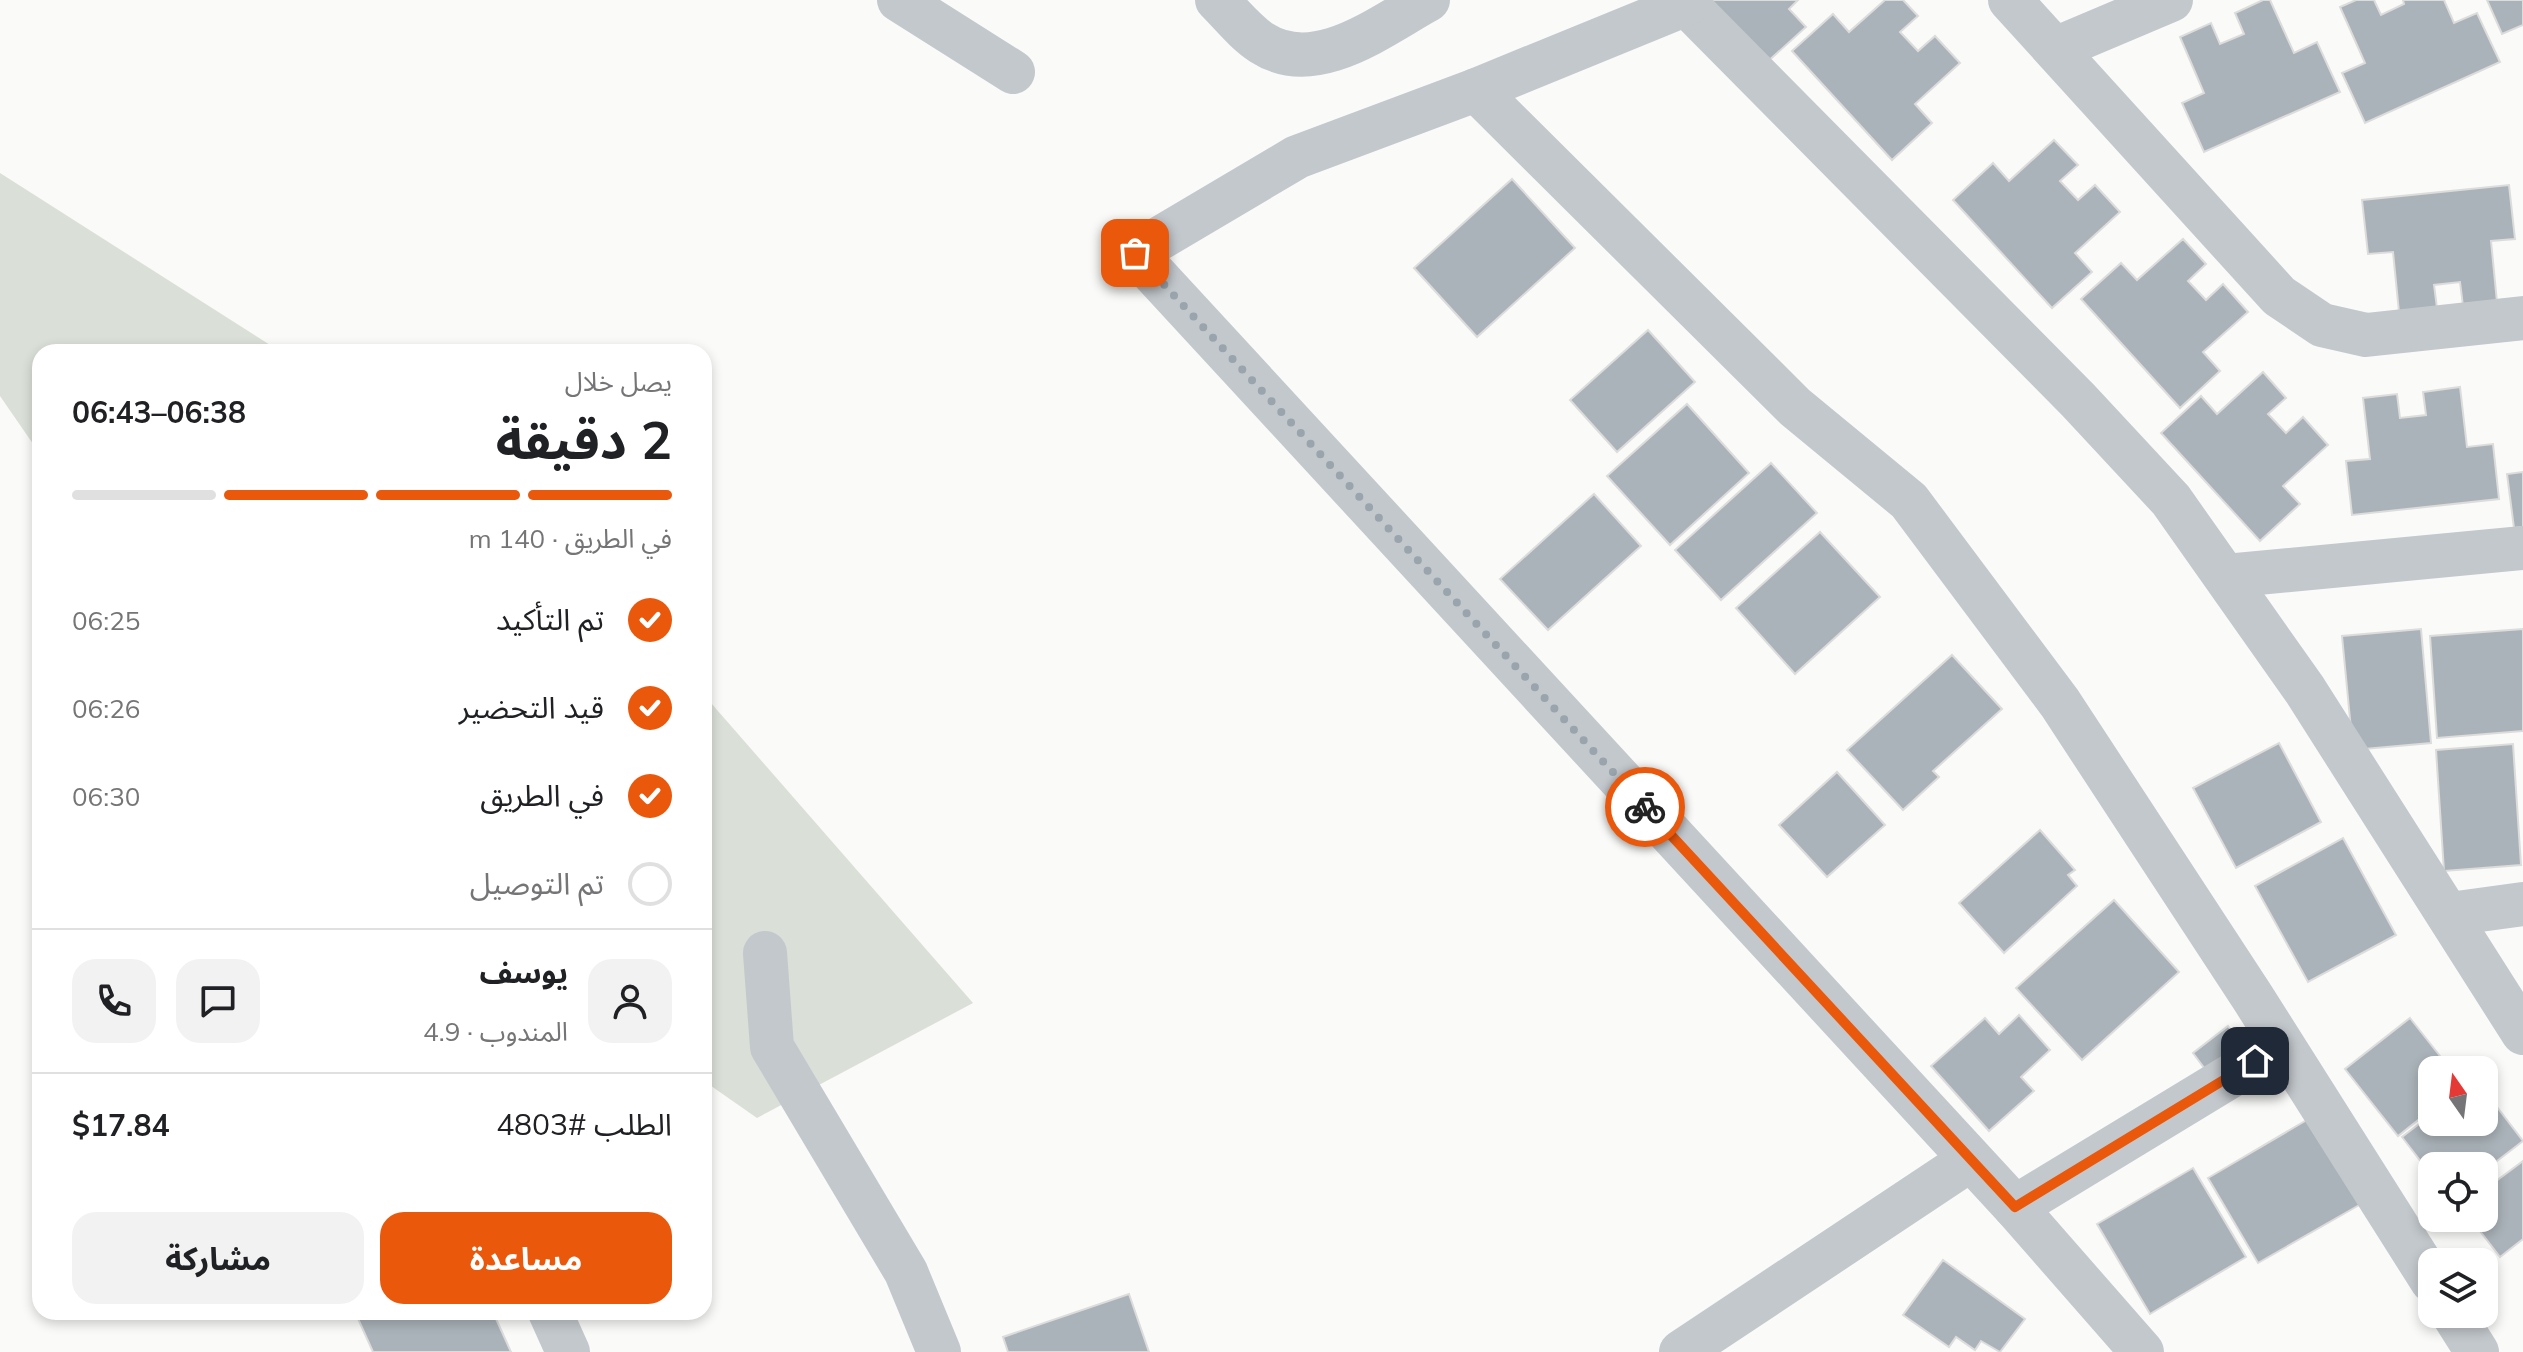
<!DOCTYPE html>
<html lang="ar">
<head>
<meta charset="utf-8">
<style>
	:root { --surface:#fff; --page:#f2f2f2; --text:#202124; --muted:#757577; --line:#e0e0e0; --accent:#ea580c }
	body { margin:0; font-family:Mulish,"Noto Sans Arabic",sans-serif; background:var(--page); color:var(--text); direction:rtl; height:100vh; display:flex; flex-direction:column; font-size:30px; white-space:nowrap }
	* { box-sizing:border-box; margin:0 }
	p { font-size:26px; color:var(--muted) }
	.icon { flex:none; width:44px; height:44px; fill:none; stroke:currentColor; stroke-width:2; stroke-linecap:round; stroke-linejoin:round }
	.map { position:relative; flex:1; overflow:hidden; direction:ltr }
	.panel { position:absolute; left:32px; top:344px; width:680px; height:976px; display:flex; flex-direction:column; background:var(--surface); border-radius:24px; box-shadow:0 4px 12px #0003; direction:rtl }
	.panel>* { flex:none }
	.needle { width:52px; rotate:346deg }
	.fabs { position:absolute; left:2418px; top:1056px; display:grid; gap:16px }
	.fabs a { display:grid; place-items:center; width:80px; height:80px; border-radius:16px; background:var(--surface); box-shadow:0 4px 12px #0003; font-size:40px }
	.pin { position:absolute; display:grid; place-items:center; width:68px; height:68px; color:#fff; margin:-34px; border-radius:16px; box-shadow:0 4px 12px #0006 }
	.courier { position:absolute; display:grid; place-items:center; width:80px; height:80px; margin:-40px; border:6px solid #ea580c; border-radius:50%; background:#fff; color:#222; box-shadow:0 2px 10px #0007 }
	.headline em { font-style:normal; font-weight:700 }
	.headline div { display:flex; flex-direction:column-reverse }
	.headline { display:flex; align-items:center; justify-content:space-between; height:136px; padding:0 40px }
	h1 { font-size:52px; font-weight:700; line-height:60px }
	.bar { display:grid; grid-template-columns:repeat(4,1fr); gap:12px 8px; align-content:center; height:96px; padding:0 40px }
	.bar i { height:10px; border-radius:6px; background:var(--line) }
	.bar .on { background:var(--accent) }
	.bar p { grid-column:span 4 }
	.line { display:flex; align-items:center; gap:20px; padding:0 40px; border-top:2px solid var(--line) }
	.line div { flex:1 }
	.round { display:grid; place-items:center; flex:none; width:84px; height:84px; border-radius:24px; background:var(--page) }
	ol { padding:0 40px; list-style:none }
	li { display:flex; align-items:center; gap:24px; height:88px }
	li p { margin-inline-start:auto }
	li .icon { padding:8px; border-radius:50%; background:var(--accent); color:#fff; stroke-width:4 }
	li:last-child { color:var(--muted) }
	li i { width:44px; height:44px; border:4px solid var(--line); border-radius:50% }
	.primary-button { display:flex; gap:16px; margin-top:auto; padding:16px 40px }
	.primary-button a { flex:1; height:92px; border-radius:24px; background:var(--accent); color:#fff; font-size:32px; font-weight:700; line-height:92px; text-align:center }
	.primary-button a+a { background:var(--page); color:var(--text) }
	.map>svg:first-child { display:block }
	.green { fill:#dadfd7 }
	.building { fill:#aab3b9; stroke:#dcdcda; stroke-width:2 }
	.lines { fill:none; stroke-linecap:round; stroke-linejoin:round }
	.minor { stroke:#c3c8cc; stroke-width:44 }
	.done { stroke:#99a4ac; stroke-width:8; stroke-dasharray:0 14.4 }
	.route { stroke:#ea580c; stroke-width:10 }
</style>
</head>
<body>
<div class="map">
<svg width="2523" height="1352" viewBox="0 0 2523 1352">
	<rect width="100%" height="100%" fill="#fafaf8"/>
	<g class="green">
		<polygon points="0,173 281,352 40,352 40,454 0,396"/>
		<polygon points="704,695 973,1003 757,1118 704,1081"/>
	</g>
	<g class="building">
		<polygon points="1706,0 1798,0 1789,9 1806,27 1765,64"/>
		<polygon points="1885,0 1903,0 1918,16 1900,32 1918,51 1935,36 1960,63 1915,104 1932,123 1892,160 1792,51 1833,14 1849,32"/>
		<polygon points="2263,0 2270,0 2294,53 2317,42 2340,92 2204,152 2182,103 2204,93 2180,37 2211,23 2220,44 2244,34 2235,13"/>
		<polygon points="2356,0 2374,0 2381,15 2404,4 2403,0 2444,0 2454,23 2477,13 2500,62 2365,123 2342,73 2365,63 2340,7"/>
		<polygon points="2487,0 2523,0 2523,25 2502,34"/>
		<polygon points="2054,140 2078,165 2060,181 2078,200 2095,185 2120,212 2075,253 2092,272 2052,308 1953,200 1993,163 2009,181"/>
		<polygon points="1512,179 1575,248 1477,337 1414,268"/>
		<polygon points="2509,185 2515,239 2491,241 2497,302 2463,306 2460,282 2434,285 2437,308 2399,312 2393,252 2368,254 2362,200"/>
		<polygon points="2183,239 2206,264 2188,281 2206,300 2223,284 2248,312 2203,352 2220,371 2180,408 2081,299 2121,263 2137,280"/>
		<polygon points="1648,330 1695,382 1617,452 1570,400"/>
		<polygon points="2263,372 2286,398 2268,414 2286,433 2303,417 2328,445 2283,486 2300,504 2260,541 2161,433 2201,396 2217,414"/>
		<polygon points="2460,387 2467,447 2493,444 2499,499 2352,515 2346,461 2370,459 2363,398 2397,394 2400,418 2426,415 2423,392"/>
		<polygon points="1687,404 1749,473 1670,545 1607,476"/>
		<polygon points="1771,463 1817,513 1721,600 1675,550"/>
		<polygon points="2523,472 2523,527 2514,528 2507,474"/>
		<polygon points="1594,494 1641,546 1548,630 1500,579"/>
		<polygon points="1820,532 1880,597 1795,674 1736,608"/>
		<polygon points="2421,629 2431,743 2353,750 2342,636"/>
		<polygon points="2523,629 2523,731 2437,738 2430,636"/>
		<polygon points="1952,655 2002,709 1933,771 1939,777 1903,810 1847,750"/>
		<polygon points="2279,743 2321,822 2236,868 2193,788"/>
		<polygon points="2513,744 2521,865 2444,871 2436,750"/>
		<polygon points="1837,772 1885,825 1827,877 1779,825"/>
		<polygon points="2040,830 2075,870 2068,875 2077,886 2004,953 1959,903"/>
		<polygon points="2343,838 2396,935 2308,982 2255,886"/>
		<polygon points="2114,900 2179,972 2082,1060 2016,988"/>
		<polygon points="2019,1015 2050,1050 2021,1077 2034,1091 1989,1131 1931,1066 1985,1018 1999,1034"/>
		<polygon points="2410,1018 2451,1070 2432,1070 2432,1109 2398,1136 2345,1069"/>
		<polygon points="2228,1026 2247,1050 2211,1077 2193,1053"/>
		<polygon points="2484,1090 2523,1141 2484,1171 2484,1166 2432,1166 2432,1176 2402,1137 2432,1114 2432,1122 2484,1122"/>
		<polygon points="2317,1114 2368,1200 2258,1263 2208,1178"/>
		<polygon points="2523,1161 2523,1239 2500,1257 2470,1218 2484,1218 2484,1190"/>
		<polygon points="2193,1168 2246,1257 2150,1314 2097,1224"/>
		<polygon points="1943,1260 2025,1319 2000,1352 1981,1341 1975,1350 1956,1337 1949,1347 1903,1315"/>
		<polygon points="1129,1294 1149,1352 1008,1352 1003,1337"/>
		<polygon points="355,1312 493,1312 511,1352 373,1352"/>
	</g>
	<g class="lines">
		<g class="minor">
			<polyline points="899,0 1013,72"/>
			<path d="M1217 0C1231 14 1246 33 1262 43 1316 78 1382 25 1428 0"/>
			<polyline points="1682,0 2078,400 2171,500 2305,690 2523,1033"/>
			<polyline points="2010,0 2279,296 2322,325 2366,335 2523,318"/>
			<polyline points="1687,4 1476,90 1297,157 1135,253 2015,1207 2142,1352"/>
			<polyline points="2055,49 2171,0"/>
			<polyline points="1476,90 1795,407 1909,501 2060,703 2253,998 2432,1281"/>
			<polyline points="2226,576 2523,548"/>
			<polyline points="2450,914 2523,904"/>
			<polyline points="765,953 772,1047 906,1272 939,1352"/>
			<polyline points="2015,1207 2282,1045"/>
			<polyline points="550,1312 568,1352"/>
			<polyline points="2453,1314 2477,1352"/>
			<polyline points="1681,1352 1970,1160"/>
		</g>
	</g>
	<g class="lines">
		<polyline class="done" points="1135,253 1645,807"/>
		<polyline class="route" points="1645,807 2015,1207 2255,1061"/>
	</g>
</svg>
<div class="fabs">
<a><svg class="needle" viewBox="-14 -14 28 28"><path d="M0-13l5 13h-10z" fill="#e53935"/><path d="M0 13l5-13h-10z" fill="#757577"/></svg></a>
<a><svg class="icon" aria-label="locate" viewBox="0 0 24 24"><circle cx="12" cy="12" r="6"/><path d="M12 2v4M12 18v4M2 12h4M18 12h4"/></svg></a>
<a><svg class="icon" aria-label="layers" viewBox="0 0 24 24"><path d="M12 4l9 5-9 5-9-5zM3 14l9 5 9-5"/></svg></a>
</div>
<div class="pin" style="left:1135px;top:253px;background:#ea580c"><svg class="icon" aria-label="bag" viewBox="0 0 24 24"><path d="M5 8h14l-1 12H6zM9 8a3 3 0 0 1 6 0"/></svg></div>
<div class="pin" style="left:2255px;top:1061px;background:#1f2937"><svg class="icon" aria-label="home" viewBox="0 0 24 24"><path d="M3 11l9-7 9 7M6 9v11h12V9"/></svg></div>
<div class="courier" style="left:1645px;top:807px"><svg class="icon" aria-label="bike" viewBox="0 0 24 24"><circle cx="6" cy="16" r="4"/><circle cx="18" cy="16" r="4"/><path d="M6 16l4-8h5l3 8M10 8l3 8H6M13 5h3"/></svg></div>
<section class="panel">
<div class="headline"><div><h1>2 دقيقة</h1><p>يصل خلال</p></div><em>06:38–06:43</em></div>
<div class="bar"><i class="on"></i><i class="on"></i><i class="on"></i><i></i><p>في الطريق · 140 m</p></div>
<ol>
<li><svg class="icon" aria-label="check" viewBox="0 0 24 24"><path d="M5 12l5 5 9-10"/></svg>تم التأكيد<p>06:25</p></li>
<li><svg class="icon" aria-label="check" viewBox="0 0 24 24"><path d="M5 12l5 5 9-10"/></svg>قيد التحضير<p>06:26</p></li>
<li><svg class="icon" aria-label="check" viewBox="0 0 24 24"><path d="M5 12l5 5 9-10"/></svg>في الطريق<p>06:30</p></li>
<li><i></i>تم التوصيل</li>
</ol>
<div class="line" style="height:144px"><a class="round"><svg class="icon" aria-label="person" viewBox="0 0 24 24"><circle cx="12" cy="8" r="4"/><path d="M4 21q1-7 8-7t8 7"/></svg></a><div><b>يوسف</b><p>المندوب · 4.9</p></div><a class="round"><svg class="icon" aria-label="chat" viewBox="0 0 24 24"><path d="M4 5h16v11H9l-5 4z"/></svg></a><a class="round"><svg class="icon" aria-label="phone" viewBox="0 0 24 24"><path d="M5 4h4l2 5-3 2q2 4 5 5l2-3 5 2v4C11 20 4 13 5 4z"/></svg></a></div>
<div class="line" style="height:104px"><div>الطلب #4803</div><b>$17.84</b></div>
<div class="primary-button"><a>مساعدة</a><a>مشاركة</a></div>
</section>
</div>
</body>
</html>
